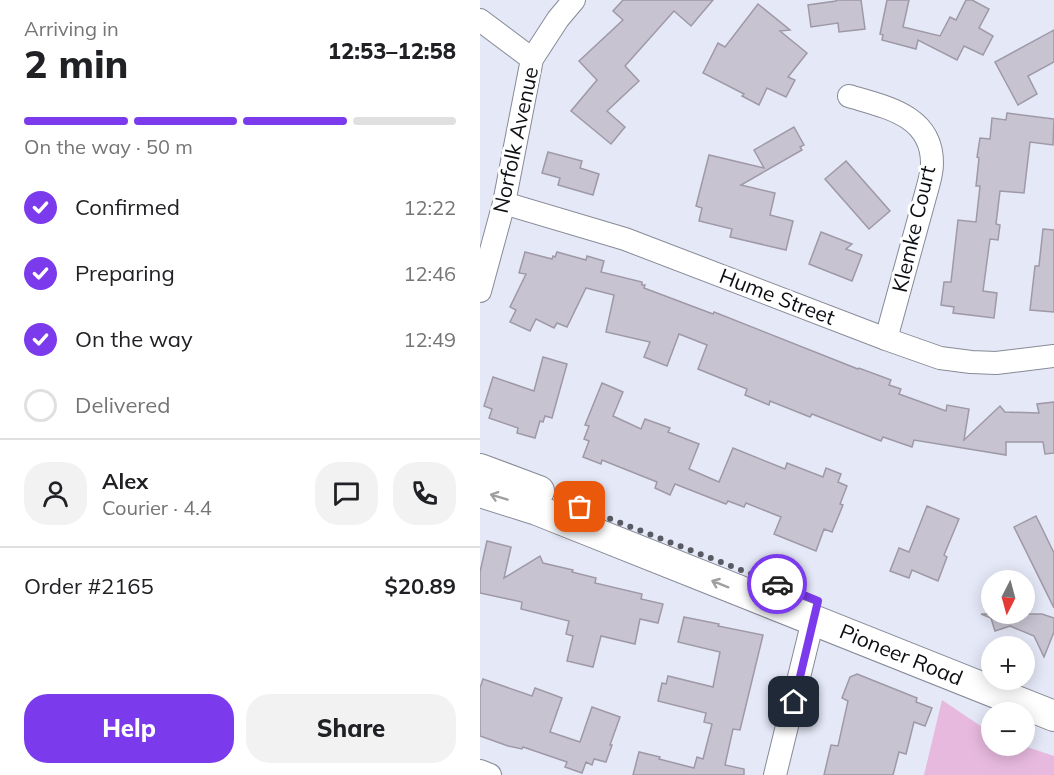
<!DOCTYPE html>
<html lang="en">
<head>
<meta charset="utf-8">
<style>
	:root { --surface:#fff; --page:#f2f2f2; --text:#202124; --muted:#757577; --line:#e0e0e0; --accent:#7c3aed }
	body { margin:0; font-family:Mulish,sans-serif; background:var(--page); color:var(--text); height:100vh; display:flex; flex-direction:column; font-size:22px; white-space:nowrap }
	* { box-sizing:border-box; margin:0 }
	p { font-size:20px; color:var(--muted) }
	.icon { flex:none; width:33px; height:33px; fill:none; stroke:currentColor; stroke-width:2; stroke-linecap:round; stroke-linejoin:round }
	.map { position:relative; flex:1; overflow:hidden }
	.sheet { display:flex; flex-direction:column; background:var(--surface); width:480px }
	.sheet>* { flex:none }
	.needle { width:39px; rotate:186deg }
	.buttons { position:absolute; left:501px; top:570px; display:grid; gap:12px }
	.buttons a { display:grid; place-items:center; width:54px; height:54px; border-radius:50%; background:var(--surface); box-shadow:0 3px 15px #0003; font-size:30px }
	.pin { position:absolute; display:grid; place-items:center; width:51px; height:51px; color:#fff; margin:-26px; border-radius:12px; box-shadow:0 3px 9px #0006 }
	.courier { position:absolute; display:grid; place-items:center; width:60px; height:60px; margin:-30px; border:4px solid #7c3aed; border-radius:50%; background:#fff; color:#222; box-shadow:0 2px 8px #0007 }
	.headline em { font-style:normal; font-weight:800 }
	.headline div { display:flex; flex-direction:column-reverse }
	.headline { display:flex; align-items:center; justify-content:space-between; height:102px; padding:0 24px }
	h1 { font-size:39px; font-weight:800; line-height:45px }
	.bar { display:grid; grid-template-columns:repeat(4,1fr); gap:9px 6px; align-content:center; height:72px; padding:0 24px }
	.bar i { height:8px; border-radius:4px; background:var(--line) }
	.bar .on { background:var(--accent) }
	.bar p { grid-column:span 4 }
	.line { display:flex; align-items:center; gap:15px; padding:0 24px; border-top:2px solid var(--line) }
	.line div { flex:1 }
	.round { display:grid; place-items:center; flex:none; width:63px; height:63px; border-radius:24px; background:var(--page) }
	ol { padding:0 24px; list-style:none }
	li { display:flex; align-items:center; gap:18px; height:66px }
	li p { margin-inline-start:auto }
	li .icon { padding:6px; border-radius:50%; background:var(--accent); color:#fff; stroke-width:4 }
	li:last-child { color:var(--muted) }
	li i { width:33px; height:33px; border:3px solid var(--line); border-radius:50% }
	.button { display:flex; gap:12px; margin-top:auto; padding:12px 24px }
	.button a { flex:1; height:69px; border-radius:24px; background:var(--accent); color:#fff; font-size:24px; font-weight:800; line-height:69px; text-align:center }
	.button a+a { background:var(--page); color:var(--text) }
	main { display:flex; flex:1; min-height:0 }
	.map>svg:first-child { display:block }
	.green { fill:#e7b9de }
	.building { fill:#c8c3d1; stroke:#9f99a7; stroke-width:1.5 }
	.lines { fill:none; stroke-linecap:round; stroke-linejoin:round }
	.minor-casing { stroke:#878a97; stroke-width:24 }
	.major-casing { stroke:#878a97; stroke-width:32 }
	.minor { stroke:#fff; stroke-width:22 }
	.major { stroke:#fff; stroke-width:30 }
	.oneway { stroke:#9e9fa1 }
	.done { stroke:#595a63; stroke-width:6; stroke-dasharray:0 10.8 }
	.route { stroke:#7c3aed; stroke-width:8 }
	.labels { text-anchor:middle; stroke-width:6; stroke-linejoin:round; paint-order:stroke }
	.street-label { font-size:21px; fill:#0d0e13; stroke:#fff }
</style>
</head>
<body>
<main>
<section class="sheet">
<div class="headline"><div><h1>2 min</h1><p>Arriving in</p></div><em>12:53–12:58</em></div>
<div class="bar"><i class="on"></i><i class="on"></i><i class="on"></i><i></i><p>On the way · 50 m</p></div>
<ol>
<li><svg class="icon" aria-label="check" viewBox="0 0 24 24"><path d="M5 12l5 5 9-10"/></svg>Confirmed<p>12:22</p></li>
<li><svg class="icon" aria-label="check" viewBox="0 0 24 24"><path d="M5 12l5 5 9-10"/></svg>Preparing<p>12:46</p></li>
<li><svg class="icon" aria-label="check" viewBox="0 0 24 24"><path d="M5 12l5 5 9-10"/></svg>On the way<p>12:49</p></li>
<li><i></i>Delivered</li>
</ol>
<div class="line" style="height:108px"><a class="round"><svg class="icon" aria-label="person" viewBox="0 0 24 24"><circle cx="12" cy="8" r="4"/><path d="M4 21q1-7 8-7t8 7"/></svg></a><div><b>Alex</b><p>Courier · 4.4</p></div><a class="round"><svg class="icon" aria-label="chat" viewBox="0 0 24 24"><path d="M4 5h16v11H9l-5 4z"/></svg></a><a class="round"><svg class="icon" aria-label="phone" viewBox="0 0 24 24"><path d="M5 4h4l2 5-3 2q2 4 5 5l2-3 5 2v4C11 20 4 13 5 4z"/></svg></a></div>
<div class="line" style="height:78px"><div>Order #2165</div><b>$20.89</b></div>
<div class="button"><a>Help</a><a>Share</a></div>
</section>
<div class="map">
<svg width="574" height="775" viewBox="0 0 574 775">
	<rect width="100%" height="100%" fill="#e5e8f7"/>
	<polygon class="green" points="462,700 511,733 512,746 544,746 574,756 574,775 444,775"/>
	<g class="building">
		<polygon points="143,0 233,0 211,26 194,11 145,66 159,81 127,111 145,127 131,144 91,111 117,80 99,61 143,20 133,11"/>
		<polygon points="356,0 381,0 385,29 359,32 358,23 331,27 328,5 356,1"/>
		<polygon points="407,0 429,0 423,27 460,36 470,17 476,20 486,0 492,0 509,9 499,28 513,36 503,55 484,46 477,60 438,40 436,49 402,40 403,35 400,34"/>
		<polygon points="278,4 310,30 300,31 327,53 308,77 315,80 306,97 287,88 279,105 262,96 264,94 223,73 238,43 245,47"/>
		<polygon points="574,30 574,62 548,76 557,94 538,105 515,62"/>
		<polygon points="527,113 574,119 573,145 550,142 544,193 520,191 516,224 520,225 518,240 510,239 503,291 517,293 514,318 473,313 474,307 461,305 464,282 471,282 478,220 496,222 500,186 496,186 499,158 497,157 500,138 510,139 512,118 526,120"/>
		<polygon points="314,127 324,145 320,147 322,150 261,185 295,193 290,215 313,221 306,250 250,237 252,229 219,221 222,208 216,206 229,155 284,168 274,150"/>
		<polygon points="68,152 102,161 100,168 119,174 113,195 78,185 80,178 62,173"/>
		<polygon points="366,161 410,211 389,229 345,179"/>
		<polygon points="563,229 574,230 574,312 550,310 555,266 559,266"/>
		<polygon points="341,232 372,244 366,249 382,255 372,281 329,264"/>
		<polygon points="45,252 72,259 73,256 75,257 77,252 106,260 107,256 124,261 121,272 162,282 162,285 165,285 164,288 233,314 234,312 378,369 379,368 411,380 409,385 421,389 419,394 466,411 467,405 489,409 484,440 520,406 525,412 559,413 557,404 574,402 574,453 565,454 563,442 526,442 526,455 434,440 432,447 403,437 401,441 332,414 330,417 290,401 289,405 265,395 267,389 218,369 227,345 199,334 187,366 164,357 170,342 126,332 134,295 106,288 87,327 77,323 74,328 56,319 50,331 30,322 36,310 30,307 46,274 39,273"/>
		<polygon points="63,357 87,364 72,418 65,416 63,422 60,421 55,438 37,433 38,428 9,418 12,409 4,406 13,377 54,391"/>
		<polygon points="122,383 143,392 133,416 161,429 165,419 190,428 188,432 219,444 209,469 239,482 253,448 305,469 307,463 343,477 346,468 361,474 358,482 367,486 360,504 363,505 352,532 344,529 336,551 294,534 301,517 266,503 264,507 248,501 246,504 195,484 190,495 175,488 177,482 122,460 121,464 103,457 109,441 104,439 109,426 105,425"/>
		<polygon points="447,506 479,519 464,555 467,557 458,581 432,570 429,578 410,571 419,548 429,552"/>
		<polygon points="556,516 574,553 574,608 534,527"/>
		<polygon points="7,541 31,547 24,578 60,556 63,563 93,570 92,572 116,578 115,583 162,594 161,599 183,604 178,623 160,619 155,644 121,636 113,667 87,661 93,636 86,634 89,621 41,609 42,602 0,593 0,572"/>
		<polygon points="501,614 562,614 574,618 574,632 564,657 554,636 530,626 515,631 511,618"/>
		<polygon points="204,617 239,624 238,626 283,635 260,730 253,729 245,765 264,769 264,775 153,775 159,752 180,757 179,759 214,768 217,757 223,759 232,724 224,722 226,713 178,701 182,683 186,684 188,676 233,687 240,652 198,642"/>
		<polygon points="377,674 437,698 436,702 452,708 445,726 434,722 426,754 419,752 413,775 344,775 351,745 358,746 368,701 362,698 370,677"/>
		<polygon points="3,679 52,696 55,688 82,698 70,732 100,742 112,707 140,717 130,745 132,745 126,762 114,759 112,765 106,762 102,773 85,767 87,762 46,748 43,747 42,749 28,746 0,736 0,688"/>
	</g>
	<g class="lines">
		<defs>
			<g id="minor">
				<polyline points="0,20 52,59"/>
				<path d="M369 96C405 107 452 115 452 163 452 171 450 179 448 186L406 339"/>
				<polyline points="24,203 145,239 406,339 460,358 491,362 516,363 574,356"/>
				<polyline points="0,291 24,203 52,59 78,19 94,0"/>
				<polyline points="0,771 10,775"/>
				<polyline points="295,775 333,620"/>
			</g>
			<g id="major">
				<polyline points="0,469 59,491"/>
				<polyline points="0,492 57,510 574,716"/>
			</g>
		</defs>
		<use href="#minor" class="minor-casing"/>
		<use href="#major" class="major-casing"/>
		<use href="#minor" class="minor"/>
		<use href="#major" class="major"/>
	</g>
	<defs><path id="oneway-shaft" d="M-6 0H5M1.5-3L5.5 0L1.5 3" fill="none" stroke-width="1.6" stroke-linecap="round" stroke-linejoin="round" transform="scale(1.5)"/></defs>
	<g class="oneway">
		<use href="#oneway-shaft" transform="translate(19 497) rotate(-163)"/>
		<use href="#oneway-shaft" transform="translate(240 584) rotate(-158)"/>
	</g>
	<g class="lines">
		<polyline class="done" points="100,507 297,584"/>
		<polyline class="route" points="297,584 338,601 314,702"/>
	</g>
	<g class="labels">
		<g class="street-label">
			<text transform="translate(36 140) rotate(-78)" y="7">Norfolk Avenue</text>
			<text transform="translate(434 229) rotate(-77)" y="7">Klemke Court</text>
			<text transform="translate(297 297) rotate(21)" y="7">Hume Street</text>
			<text transform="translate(421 655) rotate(22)" y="7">Pioneer Road</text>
		</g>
	</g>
</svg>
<div class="buttons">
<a><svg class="needle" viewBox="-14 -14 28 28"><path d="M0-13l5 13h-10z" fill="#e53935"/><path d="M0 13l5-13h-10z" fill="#757577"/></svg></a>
<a>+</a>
<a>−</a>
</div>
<div class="pin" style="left:100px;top:507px;background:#ea580c"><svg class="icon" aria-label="bag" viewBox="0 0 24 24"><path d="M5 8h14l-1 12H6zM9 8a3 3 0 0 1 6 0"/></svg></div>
<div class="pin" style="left:314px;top:702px;background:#1f2937"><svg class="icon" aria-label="home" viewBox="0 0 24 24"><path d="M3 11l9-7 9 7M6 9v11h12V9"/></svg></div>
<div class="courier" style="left:297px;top:584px"><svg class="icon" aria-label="car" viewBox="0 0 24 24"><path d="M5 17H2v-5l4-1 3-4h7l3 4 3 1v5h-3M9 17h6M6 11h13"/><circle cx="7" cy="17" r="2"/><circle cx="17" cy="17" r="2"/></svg></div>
</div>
</main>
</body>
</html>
